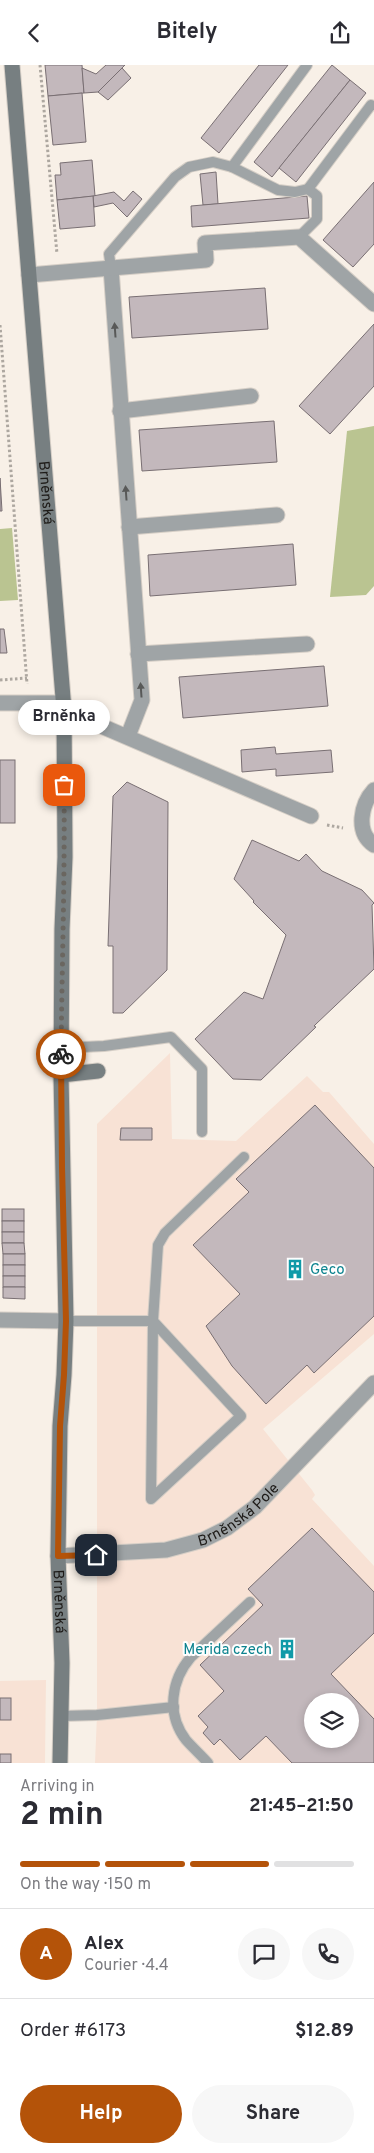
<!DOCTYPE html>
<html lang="en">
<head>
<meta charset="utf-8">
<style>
	:root { --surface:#fff; --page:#f7f7f7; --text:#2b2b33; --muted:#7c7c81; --line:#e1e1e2; --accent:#b45309 }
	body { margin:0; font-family:Overpass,sans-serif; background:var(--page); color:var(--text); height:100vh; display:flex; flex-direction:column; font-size:19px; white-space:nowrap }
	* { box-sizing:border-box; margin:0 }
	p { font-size:16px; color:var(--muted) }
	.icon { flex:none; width:28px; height:28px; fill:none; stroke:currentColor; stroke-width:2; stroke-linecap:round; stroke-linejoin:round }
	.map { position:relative; height:1698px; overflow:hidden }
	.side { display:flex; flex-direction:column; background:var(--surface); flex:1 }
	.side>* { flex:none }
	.buttons { position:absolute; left:304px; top:1628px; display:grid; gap:10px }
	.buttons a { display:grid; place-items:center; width:55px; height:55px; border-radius:50%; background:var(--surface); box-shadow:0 2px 8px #0003; font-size:25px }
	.pin { position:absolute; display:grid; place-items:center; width:42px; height:42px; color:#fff; margin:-21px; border-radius:10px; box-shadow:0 2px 8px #0006 }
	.courier { position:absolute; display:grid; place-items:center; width:50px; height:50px; margin:-25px; border:4px solid #b45309; border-radius:50%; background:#fff; color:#222; box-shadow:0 1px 6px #0007 }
	.bubble { position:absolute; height:35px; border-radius:18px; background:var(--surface); box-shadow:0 2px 8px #0003; font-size:16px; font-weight:700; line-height:35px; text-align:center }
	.head em { font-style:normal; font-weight:700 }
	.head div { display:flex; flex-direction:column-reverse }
	.head { display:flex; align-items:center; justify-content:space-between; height:85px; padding:0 20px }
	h1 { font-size:32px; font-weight:700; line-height:38px }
	.bar { display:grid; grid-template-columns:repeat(4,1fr); gap:8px 5px; align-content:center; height:60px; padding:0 20px }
	.bar i { height:6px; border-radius:4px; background:var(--line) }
	.bar .current { background:var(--accent) }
	.bar p { grid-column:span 4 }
	.line { display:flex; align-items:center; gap:12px; padding:0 20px; border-top:1px solid var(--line) }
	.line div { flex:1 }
	.round { display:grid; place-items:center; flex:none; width:52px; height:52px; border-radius:26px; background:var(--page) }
	.action { display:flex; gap:10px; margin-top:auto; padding:10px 20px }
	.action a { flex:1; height:58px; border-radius:30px; background:var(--accent); color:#fff; font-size:20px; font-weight:700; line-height:58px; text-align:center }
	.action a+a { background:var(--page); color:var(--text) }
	header { display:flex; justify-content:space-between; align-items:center; height:65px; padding:0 20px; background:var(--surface); font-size:22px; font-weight:700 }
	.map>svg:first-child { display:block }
	.industrial { fill:#f8e2d5; fill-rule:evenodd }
	.green { fill:#bac491 }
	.building { fill:#c3b8bc; stroke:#796f73; fill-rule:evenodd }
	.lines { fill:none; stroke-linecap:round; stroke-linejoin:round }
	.lane-casing { stroke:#d5cec6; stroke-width:12 }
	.street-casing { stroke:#d5cec6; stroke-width:17 }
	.secondary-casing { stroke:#d5cec6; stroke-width:17 }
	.path { stroke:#ada7a0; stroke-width:3; stroke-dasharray:2.5 2.5; stroke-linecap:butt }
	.lane { stroke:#9fa4a6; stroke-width:10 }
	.street { stroke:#9fa4a6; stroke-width:15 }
	.secondary { stroke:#777f81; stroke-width:15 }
	.oneway { fill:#585958 }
	.done { stroke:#6a6660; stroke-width:5; stroke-dasharray:0 9 }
	.route { stroke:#b45309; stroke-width:6 }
	.labels { text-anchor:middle; stroke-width:4; stroke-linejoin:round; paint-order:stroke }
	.street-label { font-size:15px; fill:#1e1b18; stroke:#fefefe }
	.culture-label { font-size:15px; fill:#0d838f; stroke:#fefefe; text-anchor:start }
</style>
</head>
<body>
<header><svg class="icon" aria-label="back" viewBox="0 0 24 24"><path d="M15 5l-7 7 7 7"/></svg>Bitely<svg class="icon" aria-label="share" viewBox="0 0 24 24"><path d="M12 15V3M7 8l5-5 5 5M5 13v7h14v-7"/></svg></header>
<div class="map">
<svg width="374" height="1698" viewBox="0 0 374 1698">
	<rect width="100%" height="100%" fill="#f8f0e7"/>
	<g class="industrial">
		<path d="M170 988 172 1074 236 1076 307 1011 323 1027H329L374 1079V1269L263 1364 312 1425 315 1430 312 1434 374 1501V1698H95L97 1650V1059ZM312 1636H350V1674H312Z"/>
		<polygon points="46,1615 45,1698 0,1698 0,1616"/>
	</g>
	<g class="green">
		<polygon points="374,361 374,521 366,530 330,532 347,366"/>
		<polygon points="12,463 18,535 0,536 0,464"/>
	</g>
	<g class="building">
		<polygon points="45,0 82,0 84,28 48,31"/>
		<polygon points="106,0 125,0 98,27 84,28 82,3 96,9"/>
		<polygon points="259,0 288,0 219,88 201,73"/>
		<polygon points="332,0 350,15 272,112 254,97"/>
		<polygon points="122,3 131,13 108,35 98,27"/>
		<polygon points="350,15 366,28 296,117 279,103"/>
		<polygon points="82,28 86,77 53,80 48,31"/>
		<polygon points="92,95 95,131 57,135 55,110 61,110 60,98"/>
		<polygon points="216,107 218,139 203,140 200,109"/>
		<polygon points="374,117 374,179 353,202 323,175"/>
		<polygon points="133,126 142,134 127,152 113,138 94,142 93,131 114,127 124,136"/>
		<polygon points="93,131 95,161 60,164 57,135"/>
		<polygon points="307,131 309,153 192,162 191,141"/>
		<polygon points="265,223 268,264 132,273 129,232"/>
		<polygon points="374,259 374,321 330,369 299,341"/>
		<polygon points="274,356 277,397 142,406 139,365"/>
		<polygon points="0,413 2,446 0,446"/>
		<polygon points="293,479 296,520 150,531 148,490"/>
		<polygon points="0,564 4,564 7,588 0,588"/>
		<polygon points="324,601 328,641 183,653 179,612"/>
		<polygon points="275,682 276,689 331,685 333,707 276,711 276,704 242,707 241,685"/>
		<rect x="0" y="695" width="15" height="63"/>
		<polygon points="127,717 168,737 167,905 123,948 113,948 113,881 108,881 113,731"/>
		<polygon points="252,775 299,796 306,789 322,806 362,825 374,838 372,840 374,904 316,959 314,961 316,962 261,1015 233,1014 195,974 244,927 263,934 286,870 253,837 254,836 234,814"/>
		<polygon points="315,1040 374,1103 374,1251 314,1308 307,1300 266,1339 232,1301 206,1261 240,1229 193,1180 249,1127 236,1114"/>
		<polygon points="121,1063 152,1063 152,1075 120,1075"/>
		<rect x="2" y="1144" width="22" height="12"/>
		<rect x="2" y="1156" width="22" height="11"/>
		<rect x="2" y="1167" width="22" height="11"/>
		<polygon points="2,1178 24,1178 25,1189 3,1189"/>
		<rect x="3" y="1189" width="22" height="11"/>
		<rect x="3" y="1200" width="22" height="11"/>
		<rect x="3" y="1211" width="22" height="11"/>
		<polygon points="3,1222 25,1222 25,1234 3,1233"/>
		<path d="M312 1463 374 1527V1568L331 1609 374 1654V1698H292L266 1671 240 1695 220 1674 214 1680 203 1668 208 1662 198 1651 224 1626 200 1600 263 1540 248 1524ZM312 1636H350V1674H312Z"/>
		<rect x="0" y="1633" width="11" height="22"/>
		<rect x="0" y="1689" width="11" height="9"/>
	</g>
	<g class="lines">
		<defs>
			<g id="lane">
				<polyline points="232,102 307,0"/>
				<polyline points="308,124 371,40"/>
				<polyline points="111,203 109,189 175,112 189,102 213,97 232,102 278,125 295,127 308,124 317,131 317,154 299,172"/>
				<polyline points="61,983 104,981 171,972 202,1004 202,1067"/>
				<polyline points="66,1256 153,1256 241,1351 151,1434 153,1256 158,1180 165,1168 244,1092"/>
				<polyline points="62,1651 97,1650 174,1642"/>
				<path d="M208 1698C201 1690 193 1683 186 1675 166 1649 171 1615 191 1592L250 1537"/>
			</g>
			<g id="street">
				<polyline points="111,203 142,635 128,671"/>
				<polyline points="29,210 206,195 205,178 299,172 374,239"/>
				<polyline points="120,346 251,331"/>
				<polyline points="129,462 277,450"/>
				<polyline points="138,589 307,579"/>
				<polyline points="0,638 64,638"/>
				<polyline points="64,645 311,751"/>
				<path d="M374 725C361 739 355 767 374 780"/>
				<polyline points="0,1255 66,1256"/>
				<path id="s1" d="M58 1491 166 1485 203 1475 227 1463 255 1442 374 1318"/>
			</g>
			<g id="secondary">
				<path id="s2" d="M12 0 64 645 65 792 62 864 61 1010 66 1256 64 1310 60 1361 58 1491 62 1598 60 1698"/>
				<polyline points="61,1010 98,1006"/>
			</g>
		</defs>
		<use href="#lane" class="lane-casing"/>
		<use href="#street" class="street-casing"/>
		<use href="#secondary" class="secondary-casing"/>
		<g class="path">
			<polyline points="40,0 57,189"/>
			<polyline points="0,260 27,619"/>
			<polyline points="0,615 27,613"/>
			<polyline points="327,760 343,763"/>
		</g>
		<use href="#lane" class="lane"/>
		<use href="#street" class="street"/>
		<use href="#secondary" class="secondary"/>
	</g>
	<defs><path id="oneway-solid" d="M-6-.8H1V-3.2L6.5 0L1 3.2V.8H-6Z" transform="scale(1.25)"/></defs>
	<g class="oneway">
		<use href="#oneway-solid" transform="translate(115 265) rotate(-94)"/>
		<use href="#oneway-solid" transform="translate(126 428) rotate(-94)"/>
		<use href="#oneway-solid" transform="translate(141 625) rotate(-94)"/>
	</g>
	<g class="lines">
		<path class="done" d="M61 989C62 899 65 810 64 720"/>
		<polyline class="route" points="61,989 62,1102 66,1256 64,1310 60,1361 58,1491 96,1490"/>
	</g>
	<defs>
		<symbol id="building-bare" viewBox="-9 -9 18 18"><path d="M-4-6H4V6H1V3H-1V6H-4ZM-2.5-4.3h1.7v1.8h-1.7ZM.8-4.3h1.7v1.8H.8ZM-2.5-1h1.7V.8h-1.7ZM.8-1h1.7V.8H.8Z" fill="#0f9aa8" stroke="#fefefe" stroke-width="2.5" paint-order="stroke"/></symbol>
	</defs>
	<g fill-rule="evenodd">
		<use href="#building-bare" x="281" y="1190" width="28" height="28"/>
		<use href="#building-bare" x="273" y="1570" width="28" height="28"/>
	</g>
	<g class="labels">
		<g class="street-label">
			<text dy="5" stroke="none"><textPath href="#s2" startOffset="429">Brněnská</textPath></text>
			<text dy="5" stroke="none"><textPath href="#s1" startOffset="190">Brněnská Pole</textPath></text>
			<text dy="5" stroke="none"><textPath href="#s2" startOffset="1539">Brněnská</textPath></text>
		</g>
		<g class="culture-label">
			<text x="310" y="1209">Geco</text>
			<text x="272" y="1589" text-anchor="end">Merida czech</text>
		</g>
	</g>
</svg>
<div class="buttons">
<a><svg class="icon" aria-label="layers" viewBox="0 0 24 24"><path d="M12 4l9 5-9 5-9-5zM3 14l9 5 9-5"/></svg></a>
</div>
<div class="pin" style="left:64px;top:720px;background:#ea580c"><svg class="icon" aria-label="bag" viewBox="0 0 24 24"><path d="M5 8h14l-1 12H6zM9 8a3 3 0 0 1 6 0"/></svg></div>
<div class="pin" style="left:96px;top:1490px;background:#1f2937"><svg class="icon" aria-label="home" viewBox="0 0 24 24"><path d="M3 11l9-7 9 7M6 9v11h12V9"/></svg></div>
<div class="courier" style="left:61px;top:989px"><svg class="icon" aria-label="bike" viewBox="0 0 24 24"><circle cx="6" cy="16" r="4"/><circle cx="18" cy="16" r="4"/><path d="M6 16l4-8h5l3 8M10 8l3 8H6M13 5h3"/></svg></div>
<div class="bubble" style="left:18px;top:635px;width:92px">Brněnka</div>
</div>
<section class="side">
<div class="head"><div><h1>2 min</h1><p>Arriving in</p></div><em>21:45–21:50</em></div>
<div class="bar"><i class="current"></i><i class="current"></i><i class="current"></i><i></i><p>On the way · 150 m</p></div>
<div class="line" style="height:90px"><b class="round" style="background:var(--accent);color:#fff">A</b><div><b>Alex</b><p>Courier · 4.4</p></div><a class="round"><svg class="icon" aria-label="chat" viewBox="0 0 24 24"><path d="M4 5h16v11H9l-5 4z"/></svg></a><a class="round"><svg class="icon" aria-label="phone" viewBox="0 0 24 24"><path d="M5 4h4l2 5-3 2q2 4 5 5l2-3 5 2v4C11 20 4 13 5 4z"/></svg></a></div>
<div class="line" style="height:65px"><div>Order #6173</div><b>$12.89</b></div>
<div class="action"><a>Help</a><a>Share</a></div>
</section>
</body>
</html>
